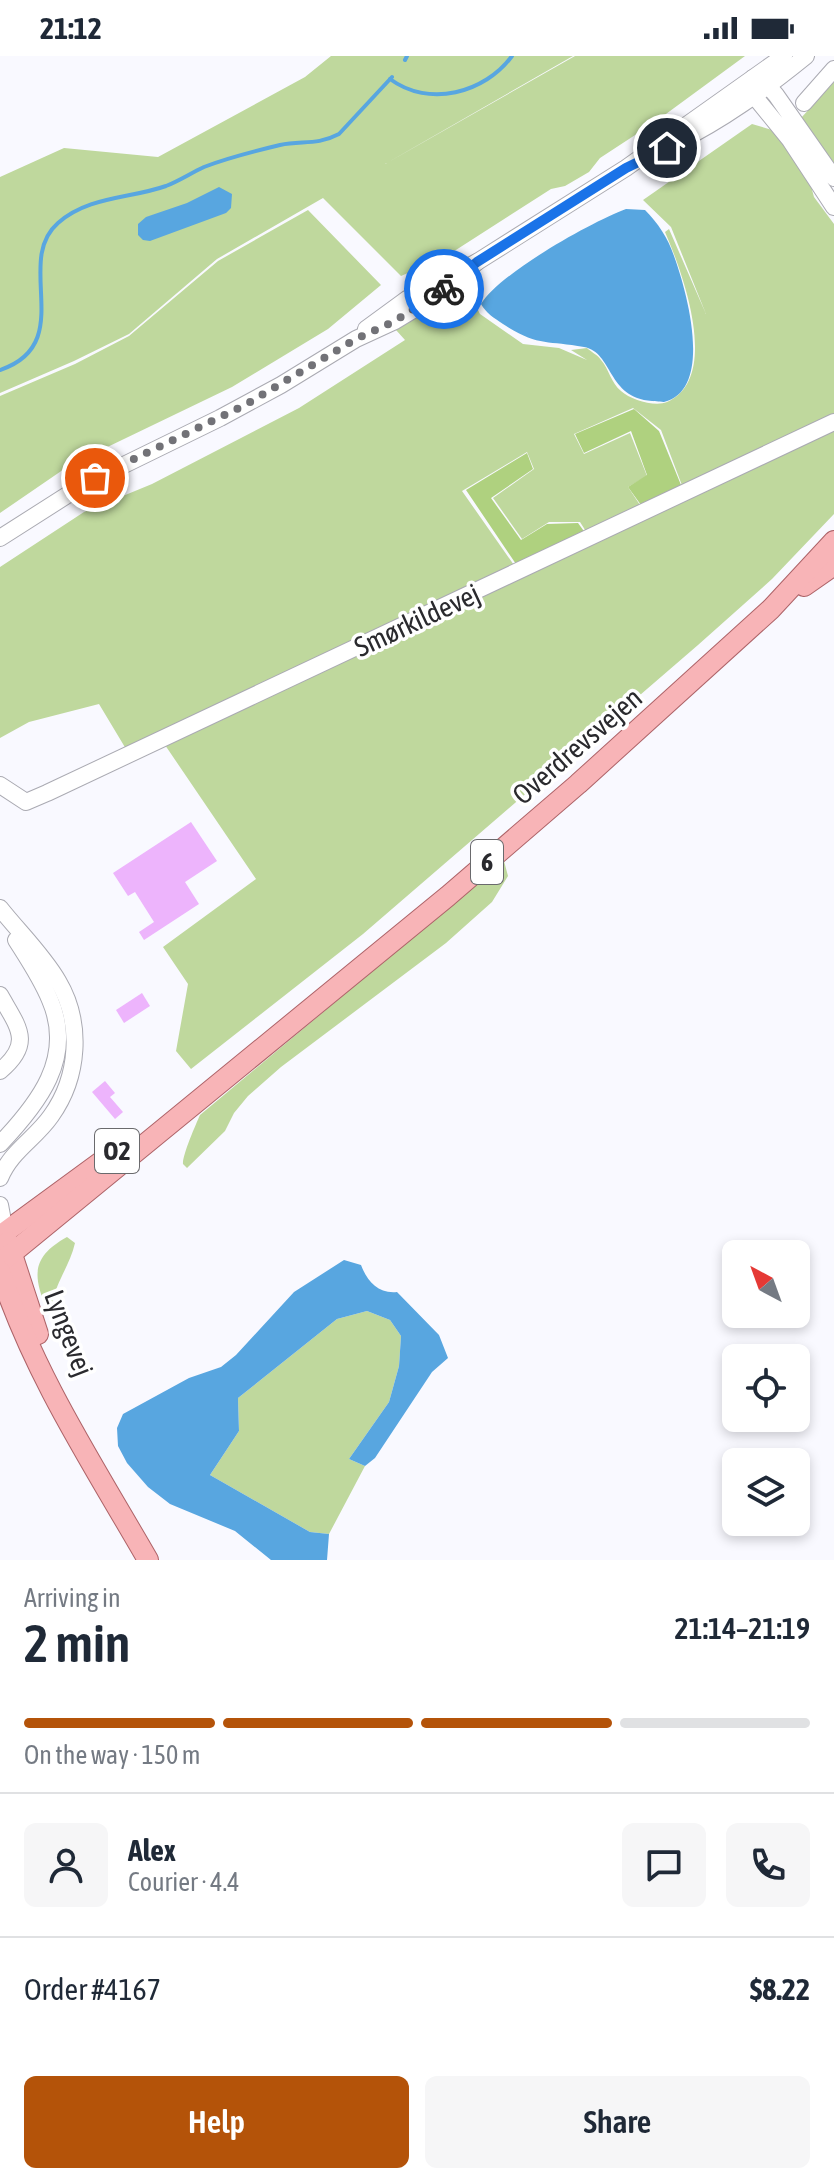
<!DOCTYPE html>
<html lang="en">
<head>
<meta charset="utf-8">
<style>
	:root { --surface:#fff; --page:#f6f6f7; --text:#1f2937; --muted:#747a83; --line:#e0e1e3; --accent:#b45309 }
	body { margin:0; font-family:"Asap Condensed",sans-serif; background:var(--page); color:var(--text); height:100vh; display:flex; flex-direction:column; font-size:30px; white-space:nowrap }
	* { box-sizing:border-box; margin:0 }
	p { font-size:26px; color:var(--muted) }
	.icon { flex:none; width:44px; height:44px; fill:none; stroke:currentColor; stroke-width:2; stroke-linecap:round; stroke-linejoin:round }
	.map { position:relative; height:1504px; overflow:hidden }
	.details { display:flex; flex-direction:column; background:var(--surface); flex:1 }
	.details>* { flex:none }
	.needle { width:52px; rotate:319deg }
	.fabs { position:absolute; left:722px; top:1184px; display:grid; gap:16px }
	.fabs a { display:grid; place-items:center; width:88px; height:88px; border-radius:12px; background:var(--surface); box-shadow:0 4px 12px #0003; font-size:40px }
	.pin { position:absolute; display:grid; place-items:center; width:68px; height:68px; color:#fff; margin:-34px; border:4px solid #fff; border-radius:50%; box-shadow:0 2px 8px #0007 }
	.courier { position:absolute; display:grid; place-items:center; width:80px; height:80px; margin:-40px; border:6px solid #1a73e8; border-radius:50%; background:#fff; color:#222; box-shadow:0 2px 10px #0007 }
	.overview em { font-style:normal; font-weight:600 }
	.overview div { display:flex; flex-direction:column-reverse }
	.overview { display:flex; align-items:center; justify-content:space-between; height:136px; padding:0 24px }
	h1 { font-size:52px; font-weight:600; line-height:60px }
	.bar { display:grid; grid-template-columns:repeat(4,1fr); gap:12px 8px; align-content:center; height:96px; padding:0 24px }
	.bar i { height:10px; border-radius:6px; background:var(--line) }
	.bar .selected { background:var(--accent) }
	.bar p { grid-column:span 4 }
	.line { display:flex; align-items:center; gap:20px; padding:0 24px; border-top:2px solid var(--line) }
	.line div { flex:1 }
	.round { display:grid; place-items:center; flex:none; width:84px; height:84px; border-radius:12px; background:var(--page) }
	.action { display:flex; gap:16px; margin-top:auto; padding:16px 24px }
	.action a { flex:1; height:92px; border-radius:12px; background:var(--accent); color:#fff; font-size:32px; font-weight:600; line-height:92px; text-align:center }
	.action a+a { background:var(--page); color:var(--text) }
	.status { display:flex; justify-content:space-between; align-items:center; height:56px; padding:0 40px; background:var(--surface); direction:ltr }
	.status svg { height:22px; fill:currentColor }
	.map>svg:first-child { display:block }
	.green { fill:#bfd89d; fill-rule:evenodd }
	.forest { fill:#afd17f }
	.water { fill:#58a6e0 }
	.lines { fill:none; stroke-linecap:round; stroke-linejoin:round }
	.stream { stroke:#58a6e0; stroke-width:4 }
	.building { fill:#edb4fc }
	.minor-casing { stroke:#aaaab2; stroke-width:18 }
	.major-casing { stroke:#ad6368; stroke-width:22 }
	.minor { stroke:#fff; stroke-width:16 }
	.major { stroke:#f8b4b7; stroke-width:20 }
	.done { stroke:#727277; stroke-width:8; stroke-dasharray:0 14.4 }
	.route { stroke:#1a73e8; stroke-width:10 }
	.labels { text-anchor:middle; stroke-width:7; stroke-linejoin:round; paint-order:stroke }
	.shield { fill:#fff; stroke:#6a6a6d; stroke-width:2 }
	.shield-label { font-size:26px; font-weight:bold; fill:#2a2a2e }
	.street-label { font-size:28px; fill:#2a2a2e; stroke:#fff }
</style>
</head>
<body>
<div class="status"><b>21:12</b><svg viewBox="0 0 49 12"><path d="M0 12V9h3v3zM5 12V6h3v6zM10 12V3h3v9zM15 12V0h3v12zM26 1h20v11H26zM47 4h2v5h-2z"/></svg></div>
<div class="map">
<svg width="834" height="1504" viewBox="0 0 834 1504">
	<rect width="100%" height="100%" fill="#f9f9ff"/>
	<g class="green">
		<polygon points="331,0 573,0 385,108 575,0 745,0 655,66 600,102 589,116 565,130 551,133 445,201 401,220 323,142 217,203 129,278 74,305 0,337 0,121 64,92 158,101 305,21"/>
		<polygon points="834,26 834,107 801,62"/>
		<path d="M752 68 772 74 808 119 814 141 834 168V458L772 523 698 589 363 878 191 1013 176 995 188 928 163 891 256 823 165 689 587 477 580 466H549L522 483 493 442 534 413 527 396 462 435 516 512 126 693 99 648 29 666 0 682V511L84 456 152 428 299 352 405 284 396 274 435 251 444 259 474 246 480 258 523 288 559 292 587 304 571 294 587 292C591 296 598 299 601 304 609 313 611 327 621 335 631 344 655 351 667 346 722 322 682 215 665 176L669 173 706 258 671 171 643 144ZM633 352 661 374 683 432 642 452 628 431 647 420 630 377 584 398 574 378Z"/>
		<polygon points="308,154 381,229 328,273 232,331 70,409 0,457 0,340 75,308 129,280 218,205"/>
		<path d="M504 805 508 820 492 846 446 887 281 1011 248 1040 234 1057 225 1075 187 1112 183 1108C182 1100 196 1068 200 1059Z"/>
		<path d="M67 1181 75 1187C70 1209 56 1226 52 1248L46 1251C32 1218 33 1200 67 1181Z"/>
		<polygon points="367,1255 390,1264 401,1280 399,1310 389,1346 349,1403 365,1410 329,1478 310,1476 210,1419 239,1375 238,1342 337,1263"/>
	</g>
	<g class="forest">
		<polygon points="634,353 659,375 681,429 641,449 628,431 647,419 631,375 584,397 575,378"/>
		<polygon points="527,397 533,413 491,442 521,484 547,468 578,467 586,478 518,511 466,434"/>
	</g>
	<g class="water">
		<polygon points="219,131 232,138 231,152 226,157 150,185 143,184 138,179 138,168 146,161 187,147"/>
		<path d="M626 153 645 154C658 167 668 182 674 200 686 233 715 333 664 346 663 346 654 345 652 345 607 342 613 296 584 291 547 284 538 291 503 268 494 262 486 257 481 248 500 217 591 166 626 153Z"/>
		<path d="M344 1204 361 1209C367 1225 378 1238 397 1236L439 1279 448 1302 432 1316 375 1402 365 1410 349 1403 389 1346 399 1310 401 1280 390 1264 367 1255 337 1263 238 1342 239 1375 210 1419 310 1476 329 1478 327 1504H271L235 1475 170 1448 148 1431 127 1407 118 1390 117 1372 123 1358 189 1322 221 1311 236 1299 294 1236Z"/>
	</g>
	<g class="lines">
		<g class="stream">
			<polyline points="405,4 407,0"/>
			<path d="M390 23C429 52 485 37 512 0"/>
			<path d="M0 314C78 288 13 206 58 167 89 140 129 143 166 130 179 125 191 117 204 111 227 102 255 95 280 89 302 84 316 90 339 78L392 21"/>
		</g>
	</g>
	<g class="building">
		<polygon points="191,766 217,805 185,826 199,848 144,884 139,876 154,866 135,836 128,840 113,817"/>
		<polygon points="142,937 150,950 124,967 116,954"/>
		<polygon points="105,1025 115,1037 110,1041 123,1056 115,1063 92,1036"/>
	</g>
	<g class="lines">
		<defs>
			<g id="minor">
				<polyline points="804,47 834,13"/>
				<path d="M674 88C723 64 764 34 806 0"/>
				<polyline points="834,122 776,39 769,31 753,22 755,41 790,84 834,151"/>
				<polyline points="366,273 407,243 477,206 626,112 784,0"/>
				<polyline points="0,482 83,429 220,362 281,329 356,283 395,265 438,239 477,206"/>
				<polyline points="0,729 26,746 47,737 834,366"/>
				<path d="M0 852C19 876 43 899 58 925 83 967 79 1021 51 1060 35 1083 11 1095 0 1122"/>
				<path d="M0 939C18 971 34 987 0 1015"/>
				<path d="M0 1088C38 1048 75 1002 50 944 41 922 28 903 16 884"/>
				<polyline points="0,1149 5,1176"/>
			</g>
			<g id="major">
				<polyline points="804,530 834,509"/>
				<polyline points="0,1180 128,1086"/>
				<polyline points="8,1186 38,1278"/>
				<polyline points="0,1207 448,840 578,728 771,553 834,485"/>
				<path d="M0 1215C34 1319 94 1410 148 1504"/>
			</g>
		</defs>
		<use href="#minor" class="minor-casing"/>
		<use href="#major" class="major-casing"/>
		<use href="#minor" class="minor"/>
		<use href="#major" class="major"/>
	</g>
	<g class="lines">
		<polyline class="done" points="95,422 245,349 356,283 395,265 444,233"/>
		<polyline class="route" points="444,233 477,206 626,112 667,92"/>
	</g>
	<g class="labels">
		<g class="shield">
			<rect x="471" y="784" width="32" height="44" rx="6"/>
			<rect x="95" y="1073" width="44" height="44" rx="6"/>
		</g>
		<g class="shield-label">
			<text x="487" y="815">6</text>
			<text x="117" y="1104">O2</text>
		</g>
		<g class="street-label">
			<text transform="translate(417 564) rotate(-25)" y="10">Smørkildevej</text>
			<text transform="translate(577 690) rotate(-41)" y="10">Overdrevsvejen</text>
			<text transform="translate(69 1277) rotate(69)" y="10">Lyngevej</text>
		</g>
	</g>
</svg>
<div class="fabs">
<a><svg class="needle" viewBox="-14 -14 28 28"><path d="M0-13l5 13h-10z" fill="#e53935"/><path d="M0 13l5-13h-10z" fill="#747a83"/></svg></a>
<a><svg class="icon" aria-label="locate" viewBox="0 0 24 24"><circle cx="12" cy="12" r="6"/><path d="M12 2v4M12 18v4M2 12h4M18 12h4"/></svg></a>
<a><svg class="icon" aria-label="layers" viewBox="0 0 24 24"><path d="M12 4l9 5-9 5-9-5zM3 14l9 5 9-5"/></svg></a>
</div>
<div class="pin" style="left:95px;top:422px;background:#ea580c"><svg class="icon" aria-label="bag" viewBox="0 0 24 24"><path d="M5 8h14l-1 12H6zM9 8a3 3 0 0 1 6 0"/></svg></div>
<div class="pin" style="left:667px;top:92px;background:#1f2937"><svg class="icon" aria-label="home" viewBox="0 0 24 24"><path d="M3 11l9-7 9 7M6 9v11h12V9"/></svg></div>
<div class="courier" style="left:444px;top:233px"><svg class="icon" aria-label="bike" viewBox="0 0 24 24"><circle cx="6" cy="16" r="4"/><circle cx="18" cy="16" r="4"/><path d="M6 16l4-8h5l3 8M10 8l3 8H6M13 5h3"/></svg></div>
</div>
<section class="details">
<div class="overview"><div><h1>2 min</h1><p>Arriving in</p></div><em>21:14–21:19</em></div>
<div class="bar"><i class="selected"></i><i class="selected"></i><i class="selected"></i><i></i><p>On the way · 150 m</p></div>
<div class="line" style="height:144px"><a class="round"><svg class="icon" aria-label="person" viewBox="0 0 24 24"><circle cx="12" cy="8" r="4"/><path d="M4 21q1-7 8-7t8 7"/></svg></a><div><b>Alex</b><p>Courier · 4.4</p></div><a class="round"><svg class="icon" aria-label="chat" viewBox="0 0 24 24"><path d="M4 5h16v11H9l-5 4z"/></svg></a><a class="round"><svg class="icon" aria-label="phone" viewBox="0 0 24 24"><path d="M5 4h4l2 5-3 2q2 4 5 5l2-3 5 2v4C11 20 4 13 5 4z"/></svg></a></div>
<div class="line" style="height:104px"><div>Order #4167</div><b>$8.22</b></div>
<div class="action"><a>Help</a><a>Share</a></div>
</section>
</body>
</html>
